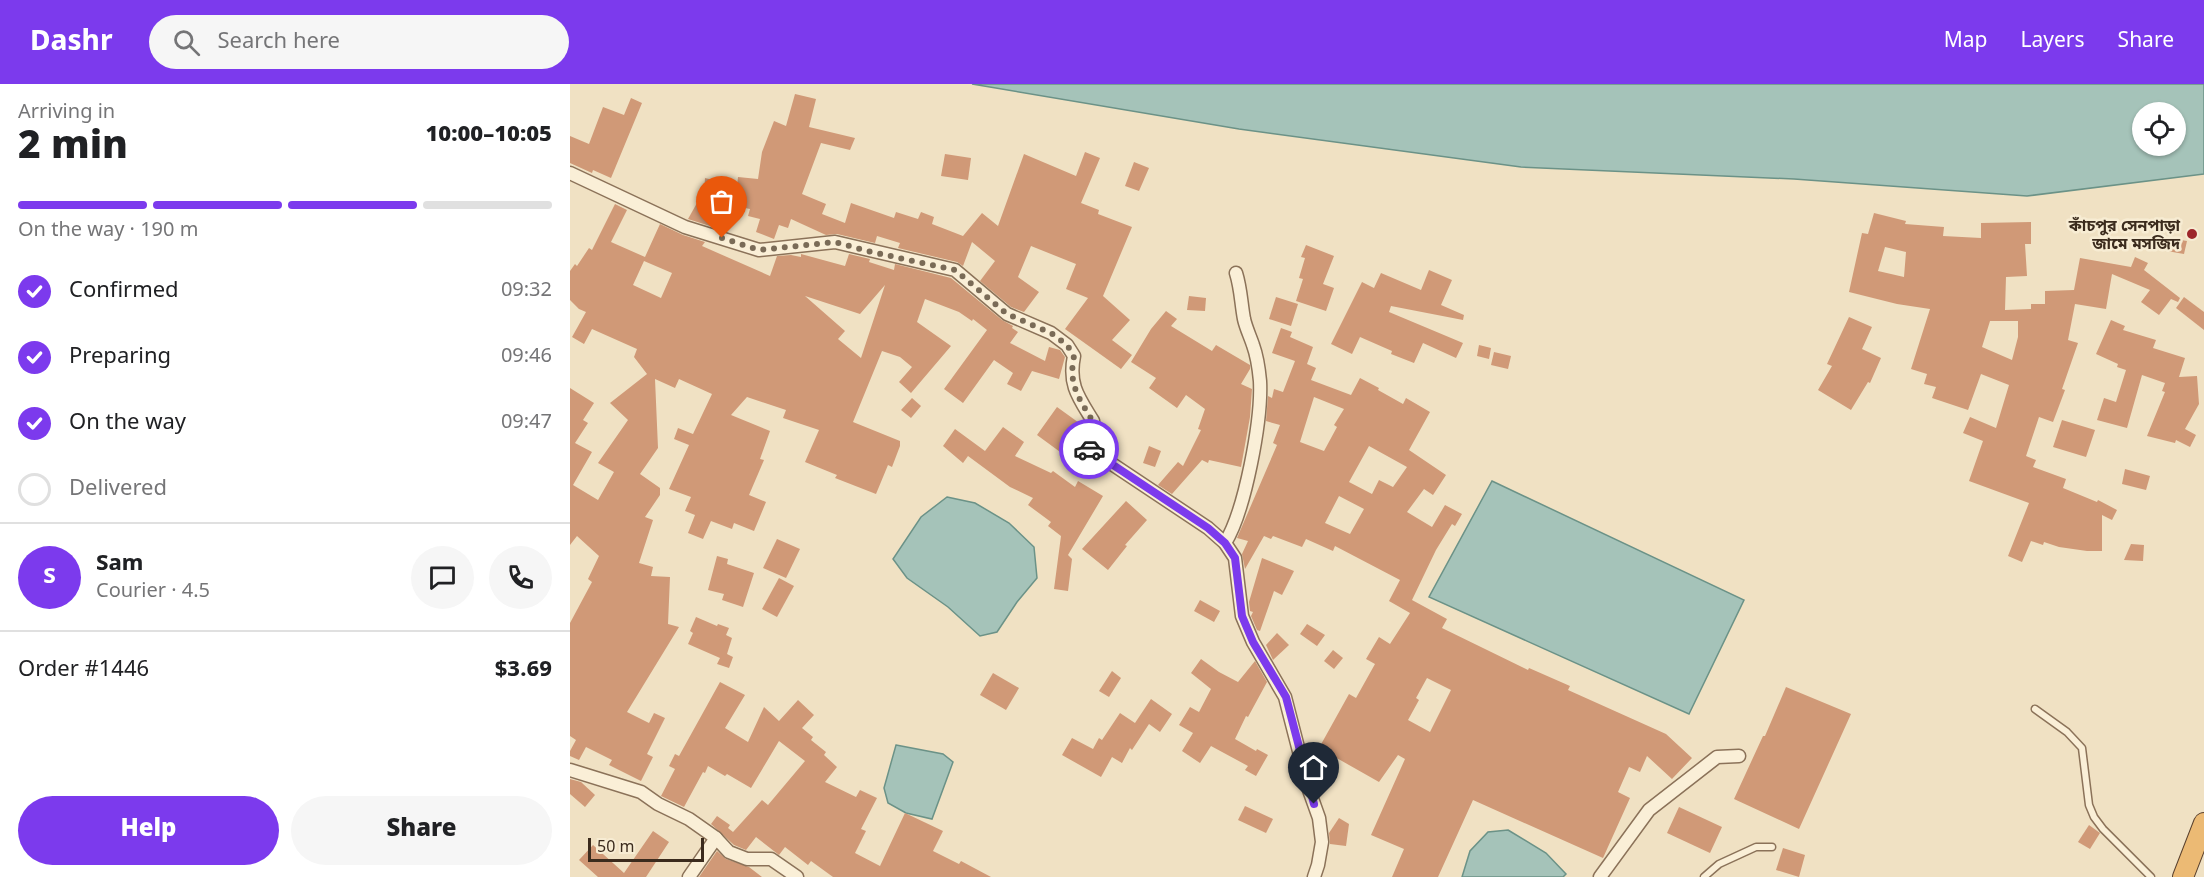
<!DOCTYPE html>
<html lang="en">
<head>
<meta charset="utf-8">
<style>
	:root { --surface:#fff; --page:#f6f6f6; --text:#202124; --muted:#757577; --line:#e0e0e0; --accent:#7c3aed }
	body { margin:0; font-family:Georgia,"Noto Sans Bengali",serif; background:var(--page); color:var(--text); height:100vh; display:flex; flex-direction:column; font-size:22px; white-space:nowrap }
	* { box-sizing:border-box; margin:0 }
	p { font-size:20px; color:var(--muted) }
	.icon { flex:none; width:33px; height:33px; fill:none; stroke:currentColor; stroke-width:2; stroke-linecap:round; stroke-linejoin:round }
	.map { position:relative; flex:1; overflow:hidden }
	.panel { display:flex; flex-direction:column; background:var(--surface); width:570px }
	.panel>* { flex:none }
	.controls { position:absolute; left:1562px; top:18px; display:grid; gap:12px }
	.controls a { display:grid; place-items:center; width:54px; height:54px; border-radius:50%; background:var(--surface); box-shadow:0 2px 4px #0004; font-size:30px }
	.scale { position:absolute; left:18px; bottom:15px; width:116px; box-sizing:border-box; padding-left:6px; border:3px solid #3b2b1d; border-top:0; font-size:16px; line-height:21px; white-space:nowrap; color:#3b2b1d; -webkit-text-stroke:4px #f7ecd3; paint-order:stroke }
	.pin { position:absolute; display:grid; place-items:center; width:51px; height:51px; color:#fff; margin:-62px -26px; border-radius:50% 50% 50% 0; rotate:-45deg; box-shadow:0 0 6px #0007 }
	.pin .icon { rotate:45deg }
	.courier { position:absolute; display:grid; place-items:center; width:60px; height:60px; margin:-30px; border:4px solid #7c3aed; border-radius:50%; background:#fff; color:#222; box-shadow:0 2px 8px #0007 }
	.headline em { font-style:normal; font-weight:800 }
	.headline div { display:flex; flex-direction:column-reverse }
	.headline { display:flex; align-items:center; justify-content:space-between; height:102px; padding:0 18px }
	h1 { font-size:39px; font-weight:800; line-height:45px }
	.bar { display:grid; grid-template-columns:repeat(4,1fr); gap:9px 6px; align-content:center; height:72px; padding:0 18px }
	.bar i { height:8px; border-radius:4px; background:var(--line) }
	.bar .current { background:var(--accent) }
	.bar p { grid-column:span 4 }
	.line { display:flex; align-items:center; gap:15px; padding:0 18px; border-top:2px solid var(--line) }
	.line div { flex:1 }
	.round { display:grid; place-items:center; flex:none; width:63px; height:63px; border-radius:32px; background:var(--page) }
	ol { padding:0 18px; list-style:none }
	li { display:flex; align-items:center; gap:18px; height:66px }
	li p { margin-inline-start:auto }
	li .icon { padding:6px; border-radius:50%; background:var(--accent); color:#fff; stroke-width:4 }
	li:last-child { color:var(--muted) }
	li i { width:33px; height:33px; border:3px solid var(--line); border-radius:50% }
	.cta { display:flex; gap:12px; margin-top:auto; padding:12px 18px }
	.cta a { flex:1; height:69px; border-radius:36px; background:var(--accent); color:#fff; font-size:24px; font-weight:800; line-height:69px; text-align:center }
	.cta a+a { background:var(--page); color:var(--text) }
	header { display:flex; align-items:center; gap:36px; box-sizing:border-box; height:84px; padding:0 30px; background:var(--accent); color:#fff }
	header strong { font-size:28px }
	nav { display:flex; gap:33px; margin-inline-start:auto; font-size:21px }
	.search { width:420px; height:54px; background:var(--page); display:flex; align-items:center; gap:15px; box-sizing:border-box; padding:0 21px; border-radius:33px; color:var(--muted); font-size:22px }
	main { display:flex; flex:1; min-height:0 }
	.map>svg:first-child { display:block }
	.water { fill:#a5c3b9; stroke:#6b9287; stroke-width:1.5; fill-rule:evenodd }
	.building { fill:#d09977; fill-rule:evenodd }
	.lines { fill:none; stroke-linecap:round; stroke-linejoin:round }
	.service-casing { stroke:#8b7259; stroke-width:9 }
	.minor-casing { stroke:#8b7259; stroke-width:15 }
	.trunk-casing { stroke:#59402d; stroke-width:22 }
	.service { stroke:#faefd7; stroke-width:6 }
	.minor { stroke:#faefd7; stroke-width:12 }
	.trunk { stroke:#ecba74; stroke-width:20 }
	.done { stroke:#7a6b57; stroke-width:6; stroke-dasharray:0 10.8 }
	.route { stroke:#7c3aed; stroke-width:8 }
	.poi-dot { fill:#9d262a; stroke:#f7ecd3; stroke-width:2 }
	.labels { text-anchor:middle; stroke-width:5; stroke-linejoin:round; paint-order:stroke }
	.poi-label { font-size:16px; font-weight:bold; fill:#3b2b1d; stroke:#f7ecd3; text-anchor:end }
</style>
</head>
<body>
<header>
<strong>Dashr</strong>
<div class="search"><svg class="icon" aria-label="search" viewBox="0 0 24 24"><circle cx="10" cy="10" r="6"/><path d="M15 15l6 6"/></svg>Search here</div>
<nav><a>Map</a><a>Layers</a><a>Share</a></nav>
</header>
<main>
<section class="panel">
<div class="headline"><div><h1>2 min</h1><p>Arriving in</p></div><em>10:00–10:05</em></div>
<div class="bar"><i class="current"></i><i class="current"></i><i class="current"></i><i></i><p>On the way · 190 m</p></div>
<ol>
<li><svg class="icon" aria-label="check" viewBox="0 0 24 24"><path d="M5 12l5 5 9-10"/></svg>Confirmed<p>09:32</p></li>
<li><svg class="icon" aria-label="check" viewBox="0 0 24 24"><path d="M5 12l5 5 9-10"/></svg>Preparing<p>09:46</p></li>
<li><svg class="icon" aria-label="check" viewBox="0 0 24 24"><path d="M5 12l5 5 9-10"/></svg>On the way<p>09:47</p></li>
<li><i></i>Delivered</li>
</ol>
<div class="line" style="height:108px"><b class="round" style="background:var(--accent);color:#fff">S</b><div><b>Sam</b><p>Courier · 4.5</p></div><a class="round"><svg class="icon" aria-label="chat" viewBox="0 0 24 24"><path d="M4 5h16v11H9l-5 4z"/></svg></a><a class="round"><svg class="icon" aria-label="phone" viewBox="0 0 24 24"><path d="M5 4h4l2 5-3 2q2 4 5 5l2-3 5 2v4C11 20 4 13 5 4z"/></svg></a></div>
<div class="line" style="height:78px"><div>Order #1446</div><b>$3.69</b></div>
<div class="cta"><a>Help</a><a>Share</a></div>
</section>
<div class="map">
<svg width="1634" height="793" viewBox="0 0 1634 793">
	<rect width="100%" height="100%" fill="#f0e1c3"/>
	<g class="water">
		<path d="M402 0H1634V90L1457 112 1224 95 951 83 669 45ZM1572 28H1605V62H1572Z"/>
		<polygon points="922,397 1174,516 1119,630 859,513"/>
		<polygon points="377,413 405,419 439,439 464,463 467,494 447,518 427,548 410,552 378,523 337,494 323,475 351,433"/>
		<polygon points="326,661 373,670 383,678 362,735 336,729 318,719 314,704"/>
		<polygon points="938,746 976,769 996,790 993,793 892,793 900,767 918,748"/>
	</g>
	<g class="building">
		<polygon points="225,10 246,15 239,43 285,54 280,66 251,59 232,110 256,120 252,130 275,139 281,119 324,134 326,128 348,135 351,128 364,133 362,140 393,152 412,129 428,142 454,70 506,92 515,68 530,74 511,119 529,126 528,130 562,143 533,212 560,236 542,256 562,271 551,285 495,245 518,214 496,205 506,180 461,162 448,193 469,208 454,228 441,223 410,197 425,177 402,158 393,182 387,178 328,164 330,159 307,152 305,159 267,150 256,151 221,135 218,144 209,141 204,155 186,148 190,135 178,132 180,125 155,120 143,143 118,135 127,119 133,122 135,94 167,102 168,93 188,95 192,68 204,37 216,42"/>
		<polygon points="61,14 72,19 41,94 23,86 22,89 0,79 0,52 19,60 33,23 54,31"/>
		<polygon points="375,70 401,74 398,96 371,92"/>
		<polygon points="564,78 579,84 569,107 555,102"/>
		<path d="M45 120 57 126 41 158 75 173 90 140 113 151 135 158 132 162 200 192 207 172 221 171 231 173V170L275 182 279 170 300 175 299 178 324 186 325 180 381 194 432 236 443 242 442 244 448 248 440 259 475 277 479 263 490 266 495 273 489 295 462 287 451 307 437 300 443 289 424 276 393 319 374 305 417 246 403 235 402 237 389 228 355 215 347 238 381 262 341 309 329 298 342 283 330 273 312 267 283 338 330 357V362L322 383 318 381 306 410 265 394 267 391 235 378 249 346 213 334 216 326 177 313 161 331 200 347 190 375 194 376 179 411 196 418 184 447 164 439 162 445 141 437 133 455 118 449 125 431 115 427 121 413 99 405 119 361 104 355 108 344 123 350 142 310 109 295 105 304 85 295 88 364 70 390 90 404V411L75 433 83 436 69 479 83 483 81 492 100 493 98 540 109 543 57 628 79 639 84 629 95 634 77 670 83 673 71 697 39 681 42 676 16 663 9 676 0 672V667L6 656 0 652V539L22 498 18 495 29 472 7 452 0 461V304L24 319 13 336 18 339 5 359 22 368 3 401 28 416 44 388 28 379 58 336 40 319 77 290 64 273 67 265 22 245 14 260 2 253 16 228 9 225 0 216V187L5 180 7 182 19 164 22 166ZM74 177 102 189 91 214 63 201ZM315 201 291 274 268 255 275 247 235 212 290 230Z"/>
		<path d="M1304 129 1336 137 1335 140 1374 143 1373 152 1411 154V139L1461 138V160H1455L1457 192 1436 193 1435 226 1461 225V220H1475V207L1504 206 1510 174 1561 183 1565 173 1578 179 1574 186 1610 214 1608 218 1601 215 1589 231 1571 218 1580 206 1542 190 1536 225 1505 220 1498 256 1508 259 1492 305 1495 306 1483 338 1469 333 1456 372 1466 376 1463 383 1496 395 1493 404 1527 418 1528 416 1547 426 1542 436 1532 431V467H1517L1489 463 1474 458 1473 461 1461 457 1452 478 1438 472 1459 419 1399 397 1413 357 1393 349 1400 333 1426 344 1439 301 1411 290 1398 326 1362 314 1366 303 1354 300 1357 290 1341 285 1360 225 1327 220 1279 208 1292 149 1298 150ZM1315 163 1336 168 1334 193 1308 187ZM1420 237H1448V253L1442 276 1412 263Z"/>
		<polygon points="1599,154 1617,157 1614,170 1597,167"/>
		<polygon points="736,161 764,172 753,200 764,204 756,227 726,217 733,195 729,194 735,174 731,173"/>
		<polygon points="859,186 882,196 871,221 894,231 893,236 821,222 819,228 893,259 886,274 853,259 844,279 821,270 822,267 790,253 782,270 761,260 792,198 804,204 811,189 851,206"/>
		<polygon points="619,212 636,214 635,227 617,226"/>
		<polygon points="706,213 728,220 721,242 699,235"/>
		<polygon points="1614,213 1634,228 1634,246 1606,224"/>
		<polygon points="596,227 607,235 601,242 642,267 646,261 680,281 680,285 671,300 682,305 680,333 671,383 639,376 638,379 632,376 602,410 588,401 608,378 613,382 631,346 628,345 635,325 616,311 607,324 579,304 586,294 561,278 581,245"/>
		<polygon points="1279,233 1302,243 1292,265 1311,274 1300,299 1298,298 1281,326 1248,306 1262,282 1257,280"/>
		<polygon points="1541,236 1555,242 1553,246 1586,256 1583,264 1615,274 1609,293 1627,292 1629,320 1615,345 1626,351 1620,363 1606,356 1605,359 1577,352 1595,308 1592,307 1595,299 1572,291 1557,344 1527,336 1534,314 1546,318 1556,286 1547,283 1548,280 1526,270"/>
		<path d="M711 244 722 248 720 253 743 263 737 280 746 284 741 296 781 311 790 294 809 304 808 306 833 320 836 314 860 328 839 366 876 391 863 411 854 405 837 428 862 443 875 421 892 430 885 442 882 440 866 466 842 516 877 535 872 544 958 586 959 584 1000 602 998 606 1096 650 1122 674 1102 695 1077 672 1070 688 1059 683 1048 708 1060 714 1033 774 903 716 868 793H822L834 765 801 751 835 675 828 671 809 698 749 664 779 610 786 614 805 580 796 575 809 553 820 560 840 529 819 517 830 496 765 462 763 467 736 455 732 463 703 452 701 455 694 452 675 485 672 470 678 457 667 454 707 361 703 359 710 341 696 337 698 312 702 314 704 305 713 308 725 277 702 269ZM744 313 774 325 764 341 767 343 754 367 730 358ZM799 362 837 383 823 403 809 396 802 410 779 398ZM769 412 794 425 780 450 755 439ZM857 594 881 606 860 648 838 636 849 616 846 614Z"/>
		<polygon points="909,261 921,264 919,275 907,272"/>
		<polygon points="924,268 941,272 938,285 921,281"/>
		<polygon points="342,314 351,322 341,334 331,326"/>
		<polygon points="487,323 512,341 506,354 505,360 497,373 467,351"/>
		<polygon points="1492,336 1525,346 1516,373 1483,363"/>
		<polygon points="433,343 454,358 445,372 481,389 483,387 505,403 508,397 533,412 498,471 502,475 498,507 484,505 491,452 478,442 481,438 458,421 463,414 440,403 398,372 393,379 373,362 385,345 415,367"/>
		<polygon points="579,362 591,367 585,383 573,379"/>
		<polygon points="1555,385 1580,392 1576,406 1552,400"/>
		<polygon points="556,417 577,436 555,461 557,462 538,486 512,465"/>
		<polygon points="207,455 230,465 216,494 193,484"/>
		<polygon points="1561,460 1574,461 1573,477 1554,476"/>
		<polygon points="147,472 158,475 157,480 184,489 173,523 152,516 154,510 138,506"/>
		<polygon points="692,474 724,487 712,511 704,507 690,547 687,546 681,532 683,528 680,527 679,518"/>
		<polygon points="209,494 224,502 207,533 192,525"/>
		<polygon points="630,516 650,527 644,538 624,527"/>
		<polygon points="126,533 147,542 148,540 159,544 156,551 162,554 157,570 163,573 159,584 147,580 150,574 118,560 123,549 120,547"/>
		<polygon points="737,540 755,551 747,562 730,550"/>
		<polygon points="707,549 719,561 703,576 696,561"/>
		<polygon points="763,566 773,574 764,585 754,577"/>
		<polygon points="631,575 649,588 668,598 685,577 697,598 678,633 676,632 665,655 686,667 687,665 698,671 686,692 675,686 678,682 641,662 630,679 612,667 623,649 609,641 620,623 629,628 641,605 621,589"/>
		<polygon points="542,587 551,594 539,613 529,607"/>
		<polygon points="423,589 449,604 436,626 410,611"/>
		<polygon points="150,598 175,611 155,644 178,658 194,623 209,637 228,616 244,631 232,644 243,653 241,656 256,668 254,671 267,683 255,698 286,713 290,706 307,714 291,745 296,747 285,769 310,782 335,729 373,747 363,767 389,780 391,777 421,793 263,793 241,777 238,781 215,763 209,771 186,753 176,766 164,761 141,740 147,732 160,741 158,744 163,748 192,716 198,721 235,677 209,657 181,704 157,690 155,692 138,682 135,689 133,688 114,723 91,712 105,685 99,682 105,670 109,672"/>
		<polygon points="1216,603 1281,630 1229,745 1164,715 1193,652 1195,652"/>
		<polygon points="581,615 602,630 590,648 579,640 562,666 560,664 552,679 542,673 531,693 492,671 502,654 523,665 529,654 532,656 550,629 565,639"/>
		<polygon points="0,695 11,698 25,711 15,723 0,710"/>
		<polygon points="675,722 703,735 696,749 668,736"/>
		<polygon points="1109,723 1152,743 1140,769 1097,749"/>
		<polygon points="769,734 779,740 776,762 760,760 759,749"/>
		<polygon points="1519,741 1530,749 1520,765 1508,758"/>
		<polygon points="83,747 99,758 76,793 28,793 9,776 23,761 54,789"/>
		<polygon points="1213,764 1235,771 1229,793 1206,786"/>
		<polygon points="147,767 156,775 179,783 192,793 129,793"/>
	</g>
	<g class="lines">
		<defs>
			<g id="service">
				<polyline points="1465,625 1497,648 1512,664 1519,721 1524,733 1533,745 1581,793"/>
				<polyline points="1134,793 1149,780 1186,763 1202,763"/>
			</g>
			<g id="minor">
				<path d="M0 89 115 143 189 166 265 158 385 186 437 230 481 249 497 261 504 272C498 301 509 314 523 337L513 358 515 362 638 444 655 459 665 474 672 532 683 558 715 613 739 706 749 734 752 758 748 781 744 793"/>
				<path d="M655 459C675 427 692 336 690 297 689 286 687 272 683 261 680 252 676 244 674 235 671 219 671 205 666 189"/>
				<polyline points="0,686 71,708 88,720 119,735 146,754 159,768 177,775 201,775 227,793"/>
				<polyline points="119,793 146,754"/>
				<polyline points="1030,793 1079,726 1147,673 1169,672"/>
			</g>
			<polyline id="trunk" points="1613,793 1634,739"/>
		</defs>
		<use href="#service" class="service-casing"/>
		<use href="#minor" class="minor-casing"/>
		<use href="#trunk" class="trunk-casing"/>
		<use href="#service" class="service"/>
		<use href="#minor" class="minor"/>
		<use href="#trunk" class="trunk"/>
	</g>
	<g class="lines">
		<path class="done" d="M152 154 189 166 265 158 297 167 385 186 437 230 481 249 497 261 504 272C498 301 509 314 523 338L519 349 513 358 519 365"/>
		<polyline class="route" points="519,365 638,444 655,459 665,474 672,532 683,558 716,613 744,720"/>
	</g>
	<circle class="poi-dot" cx="1622" cy="150" r="6"/>
	<g class="labels">
		<g class="poi-label">
			<text x="1610" y="147">কাঁচপুর সেনপাড়া<tspan x="1610" dy="18">জামে মসজিদ</tspan></text>
		</g>
	</g>
</svg>
<div class="controls">
<a><svg class="icon" aria-label="locate" viewBox="0 0 24 24"><circle cx="12" cy="12" r="6"/><path d="M12 2v4M12 18v4M2 12h4M18 12h4"/></svg></a>
</div>
<div class="scale">50 m</div>
<div class="pin" style="left:152px;top:154px;background:#ea580c"><svg class="icon" aria-label="bag" viewBox="0 0 24 24"><path d="M5 8h14l-1 12H6zM9 8a3 3 0 0 1 6 0"/></svg></div>
<div class="pin" style="left:744px;top:720px;background:#1f2937"><svg class="icon" aria-label="home" viewBox="0 0 24 24"><path d="M3 11l9-7 9 7M6 9v11h12V9"/></svg></div>
<div class="courier" style="left:519px;top:365px"><svg class="icon" aria-label="car" viewBox="0 0 24 24"><path d="M5 17H2v-5l4-1 3-4h7l3 4 3 1v5h-3M9 17h6M6 11h13"/><circle cx="7" cy="17" r="2"/><circle cx="17" cy="17" r="2"/></svg></div>
</div>
</main>
</body>
</html>
